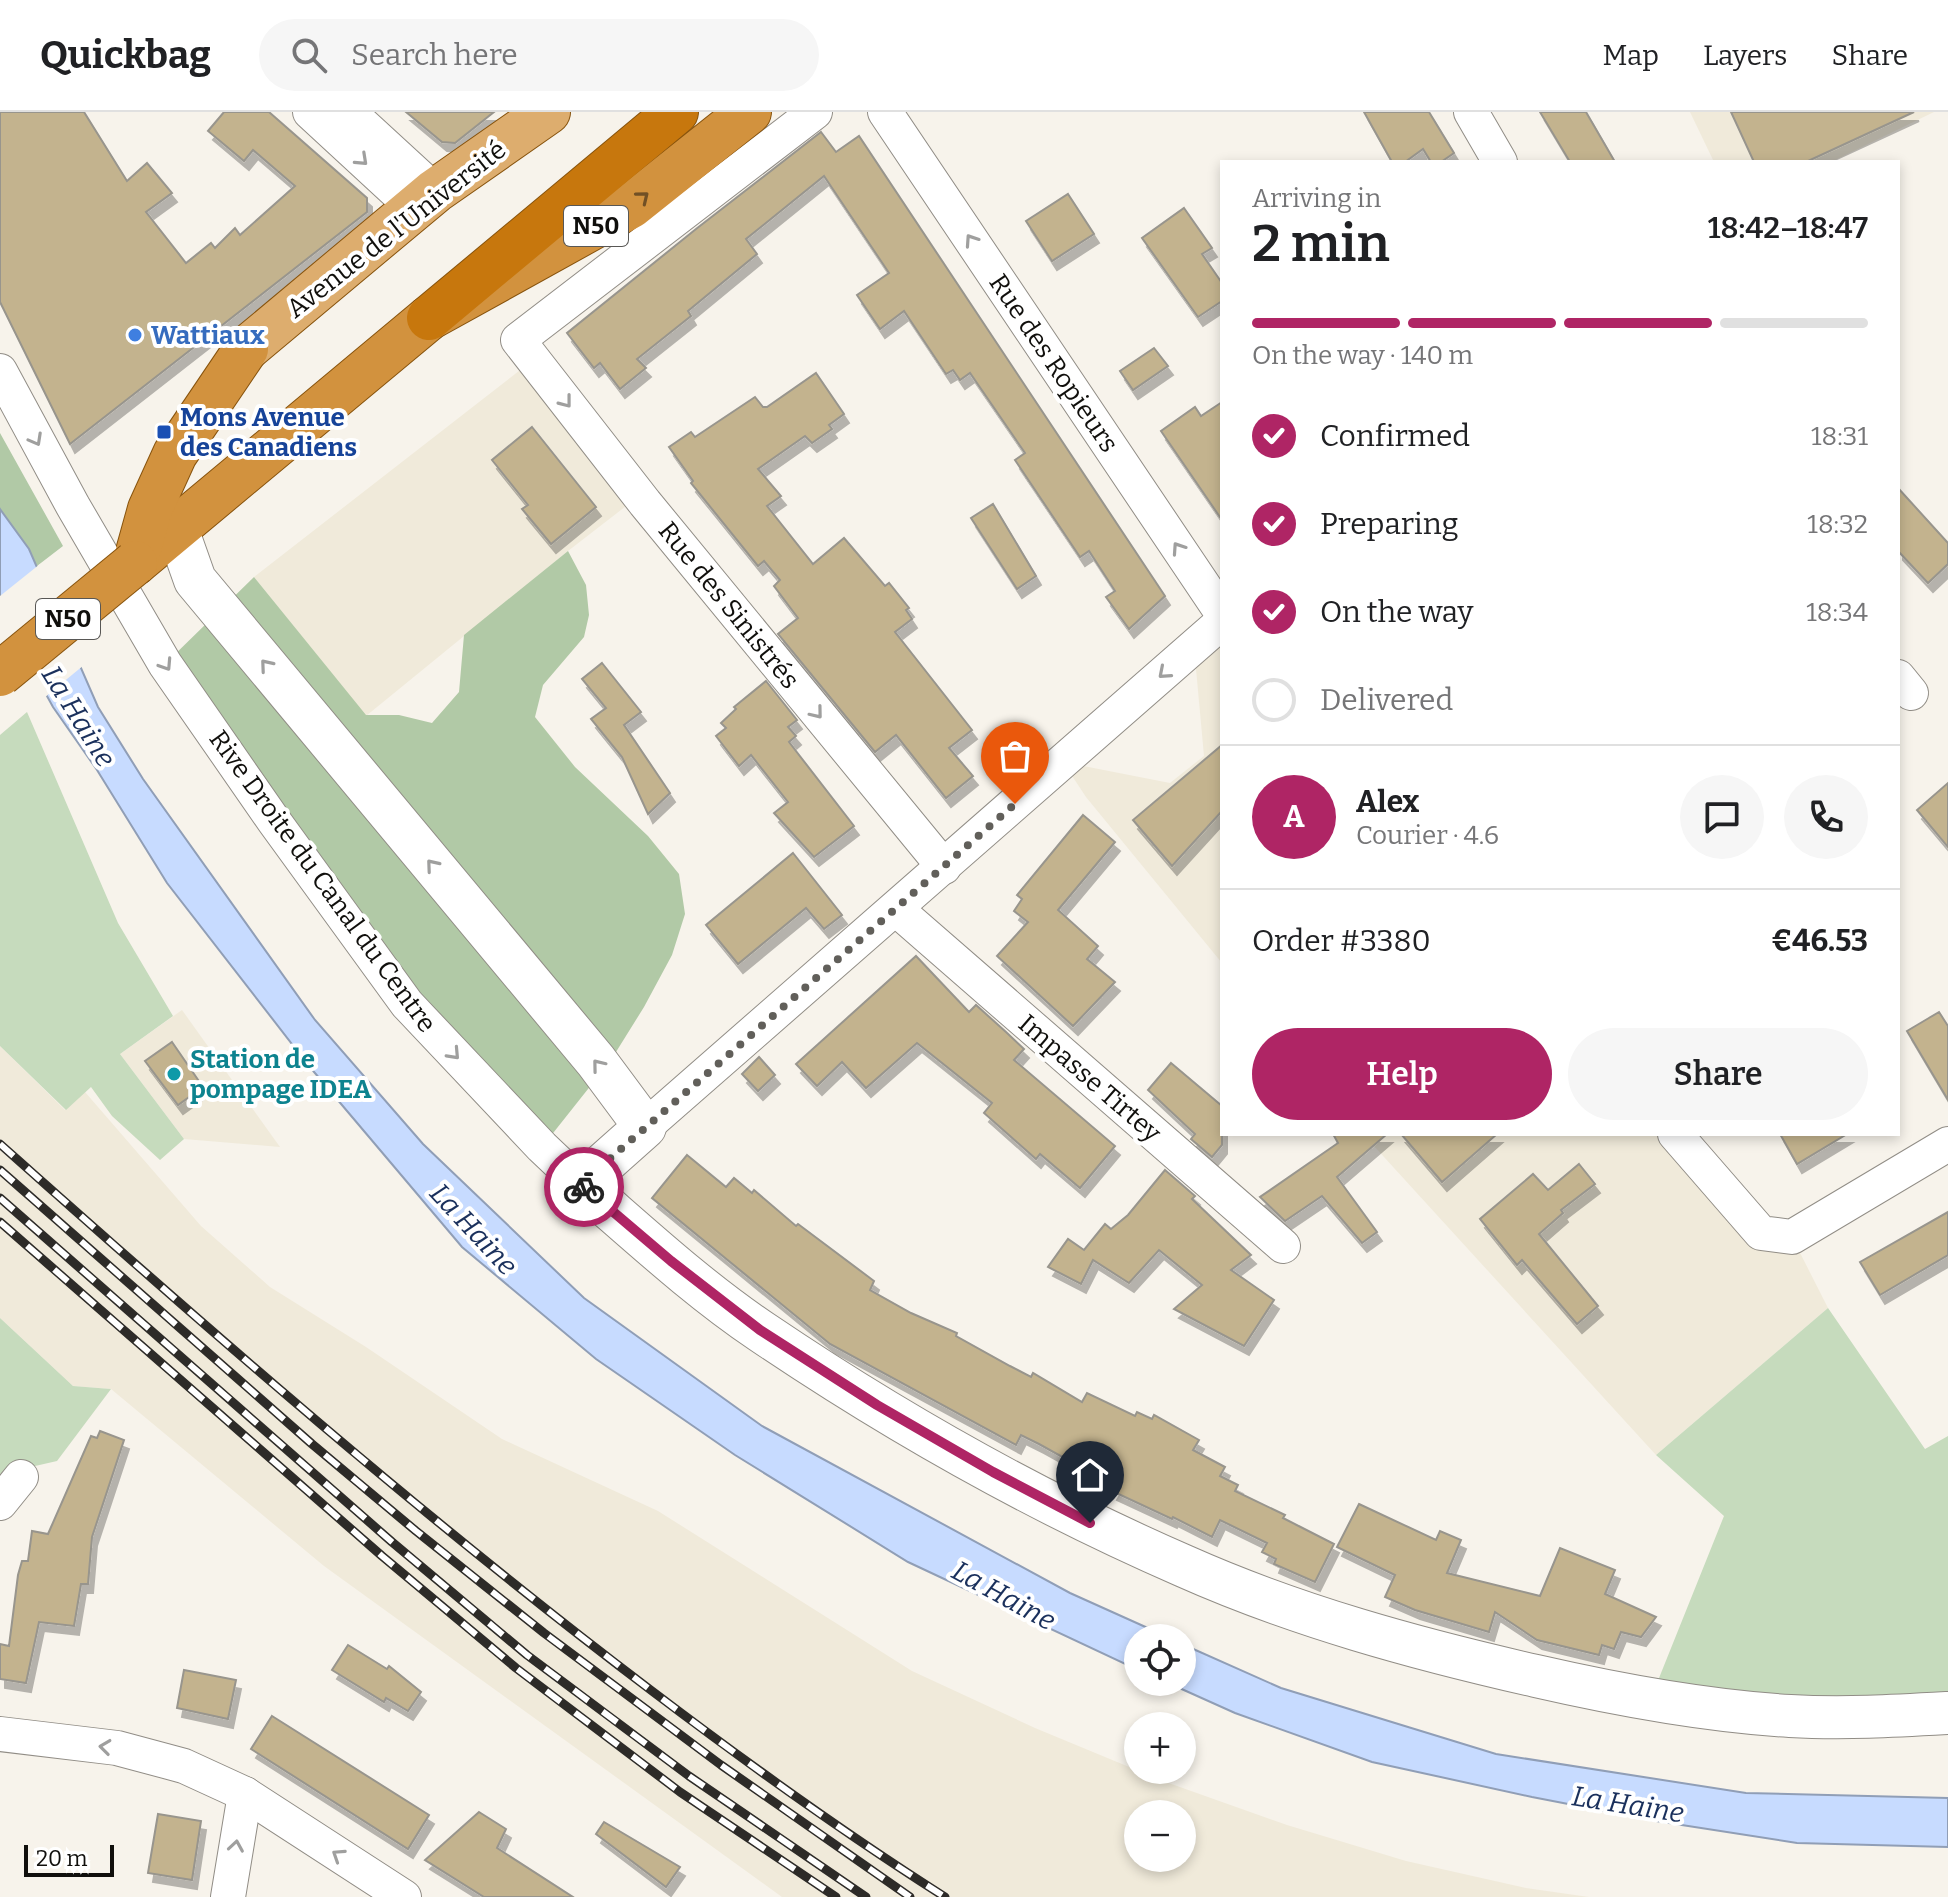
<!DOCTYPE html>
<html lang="en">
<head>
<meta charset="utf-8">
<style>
	:root { --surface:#fff; --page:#f6f6f6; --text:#202124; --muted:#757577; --line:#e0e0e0; --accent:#af2565 }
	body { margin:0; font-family:Bitter,serif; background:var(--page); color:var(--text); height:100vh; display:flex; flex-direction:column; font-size:30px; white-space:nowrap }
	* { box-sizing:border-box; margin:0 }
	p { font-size:26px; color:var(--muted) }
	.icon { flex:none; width:44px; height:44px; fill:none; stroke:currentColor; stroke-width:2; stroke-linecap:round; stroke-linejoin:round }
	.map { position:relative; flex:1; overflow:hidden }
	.panel { position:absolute; left:1220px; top:48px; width:680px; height:976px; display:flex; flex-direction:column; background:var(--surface); border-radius:0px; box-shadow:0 4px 12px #0003 }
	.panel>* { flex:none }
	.tools { position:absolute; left:1124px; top:1512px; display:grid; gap:16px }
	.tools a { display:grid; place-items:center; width:72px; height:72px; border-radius:50%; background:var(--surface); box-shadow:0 4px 12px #0003; font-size:40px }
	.scale { position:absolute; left:24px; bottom:20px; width:90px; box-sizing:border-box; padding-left:8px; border:4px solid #100f0c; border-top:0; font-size:22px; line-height:28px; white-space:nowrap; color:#100f0c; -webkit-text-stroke:6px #fff; paint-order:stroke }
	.pin { position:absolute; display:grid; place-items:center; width:68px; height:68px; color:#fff; margin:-82px -34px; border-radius:50% 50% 50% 0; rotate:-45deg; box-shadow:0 0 8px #0007 }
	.pin .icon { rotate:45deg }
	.courier { position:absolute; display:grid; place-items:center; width:80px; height:80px; margin:-40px; border:6px solid #af2565; border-radius:50%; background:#fff; color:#222; box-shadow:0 2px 10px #0007 }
	.headline em { font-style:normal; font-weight:600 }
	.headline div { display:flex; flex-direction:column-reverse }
	.headline { display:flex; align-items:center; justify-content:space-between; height:136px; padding:0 32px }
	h1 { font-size:52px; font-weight:600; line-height:60px }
	.bar { display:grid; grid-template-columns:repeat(4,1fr); gap:12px 8px; align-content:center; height:96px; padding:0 32px }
	.bar i { height:10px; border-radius:6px; background:var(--line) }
	.bar .on { background:var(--accent) }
	.bar p { grid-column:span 4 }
	.line { display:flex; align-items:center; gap:20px; padding:0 32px; border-top:2px solid var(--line) }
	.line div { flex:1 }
	.round { display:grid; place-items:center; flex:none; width:84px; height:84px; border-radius:42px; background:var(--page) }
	ol { padding:0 32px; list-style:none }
	li { display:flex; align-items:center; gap:24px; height:88px }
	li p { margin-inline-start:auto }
	li .icon { padding:8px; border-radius:50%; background:var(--accent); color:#fff; stroke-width:4 }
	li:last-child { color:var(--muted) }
	li i { width:44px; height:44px; border:4px solid var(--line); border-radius:50% }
	.cta { display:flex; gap:16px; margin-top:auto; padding:16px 32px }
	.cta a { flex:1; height:92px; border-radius:48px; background:var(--accent); color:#fff; font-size:32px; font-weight:600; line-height:92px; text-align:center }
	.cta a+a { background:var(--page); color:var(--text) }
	header { display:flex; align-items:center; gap:48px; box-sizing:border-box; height:112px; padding:0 40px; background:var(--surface); border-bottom:2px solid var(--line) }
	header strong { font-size:38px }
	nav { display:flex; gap:44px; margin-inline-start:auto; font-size:28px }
	.search { width:560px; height:72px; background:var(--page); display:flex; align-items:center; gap:20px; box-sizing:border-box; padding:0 28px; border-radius:44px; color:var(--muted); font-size:30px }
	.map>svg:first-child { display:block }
	.built { fill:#f0eada; fill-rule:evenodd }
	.green { fill:#c6dbbd }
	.forest { fill:#b1c9a6 }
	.water { fill:#c7dbff; stroke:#909eb6; stroke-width:2 }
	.pier { fill:#f7f3eb }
	.building { fill:#c3b38e; stroke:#98958d; stroke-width:2; filter:url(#shadow) }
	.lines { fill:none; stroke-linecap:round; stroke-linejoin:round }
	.minor-casing { stroke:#918d86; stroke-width:36 }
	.tertiary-casing { stroke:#918d86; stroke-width:44 }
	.primary-casing { stroke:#87530d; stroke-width:46 }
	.trunk-casing { stroke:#87530d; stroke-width:46 }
	.motorway-casing { stroke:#87530d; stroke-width:46 }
	.minor { stroke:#fff; stroke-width:34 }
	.tertiary { stroke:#fff; stroke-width:42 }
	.primary { stroke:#ddad6e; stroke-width:44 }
	.trunk { stroke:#d2923e; stroke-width:44 }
	.motorway { stroke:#c7770d; stroke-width:44 }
	.rail-casing { stroke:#2d2b28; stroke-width:9 }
	.rail { stroke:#fff; stroke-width:6; stroke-dasharray:18; stroke-linecap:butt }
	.trunk-bridge-casing { stroke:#87530d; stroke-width:46; stroke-linecap:butt }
	.trunk-bridge { stroke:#d2923e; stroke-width:44 }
	.oneway { stroke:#9f9f9e }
	.oneway2 { stroke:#715025 }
	.done { stroke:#615f5a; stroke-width:8; stroke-dasharray:0 14.4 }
	.route { stroke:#af2565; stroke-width:10 }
	.shop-dot { fill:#3f7fe0; stroke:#fff; stroke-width:3 }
	.transit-dot { fill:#1a4fb4; stroke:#fff; stroke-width:3 }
	.culture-dot { fill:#0f9aa8; stroke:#fff; stroke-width:3 }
	.labels { text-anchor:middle; stroke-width:8; stroke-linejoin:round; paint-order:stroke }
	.shield { fill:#fff; stroke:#585755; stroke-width:2 }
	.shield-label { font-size:24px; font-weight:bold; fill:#100f0c }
	.street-label { font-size:26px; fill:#100f0c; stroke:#fff }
	.shop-label { font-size:26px; font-weight:bold; fill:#366cbe; stroke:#fff; text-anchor:start }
	.transit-label { font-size:26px; font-weight:bold; fill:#164399; stroke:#fff; text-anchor:start }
	.culture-label { font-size:26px; font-weight:bold; fill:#0d838f; stroke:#fff; text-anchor:start }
	.water-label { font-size:28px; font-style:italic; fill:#1a305c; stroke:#fff }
</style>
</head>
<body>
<header>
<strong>Quickbag</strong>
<div class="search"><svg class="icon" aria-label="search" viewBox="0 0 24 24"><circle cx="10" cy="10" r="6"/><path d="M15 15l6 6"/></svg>Search here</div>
<nav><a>Map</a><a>Layers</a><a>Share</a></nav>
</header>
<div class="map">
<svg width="1948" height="1785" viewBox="0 0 1948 1785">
	<defs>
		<filter id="shadow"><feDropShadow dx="5" dy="9" stdDeviation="0" flood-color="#0004"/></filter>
	</defs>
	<rect width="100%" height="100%" fill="#f7f3eb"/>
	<g class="built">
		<polygon points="1690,0 1934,0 1831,50 1714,50"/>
		<polygon points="533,248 639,384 568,439 366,604 254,465"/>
		<polygon points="1222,510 1222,851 1086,685 1063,650 1170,671 1204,644 1194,535"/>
		<polygon points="182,898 280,1035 184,1027 120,942"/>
		<path d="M0 934 65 998 85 980 201 1114 270 1175 366 1235 502 1327 658 1399 912 1559 1035 1616 1163 1669 1287 1713 1406 1749 1526 1776 1589 1785H782L324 1454 111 1277 73 1274 0 1206ZM1138 1702H1182V1746H1138Z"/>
		<polygon points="1363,1022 1675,1022 1761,1120 1792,1125 1828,1196 1656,1343"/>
	</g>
	<g class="green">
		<polygon points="27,600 118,811 173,904 120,942 184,1027 160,1048 112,1004 91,975 66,998 0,934 0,623"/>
		<polygon points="1828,1196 1925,1337 1948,1324 1948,1601 1651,1586 1724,1404 1656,1343"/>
		<polygon points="0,1206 73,1274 111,1277 57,1349 0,1362"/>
	</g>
	<g class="forest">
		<polygon points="0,321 63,434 37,454 29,437 0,397"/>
		<polygon points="568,439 586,473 589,503 584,525 543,573 535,605 575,655 648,724 679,762 685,802 672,843 644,895 611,948 542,1035 493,984 165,552 254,465 366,603 399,603 432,611 459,580 464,523"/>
	</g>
	<g class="water">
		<polygon points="0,397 29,437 98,595 143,667 315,908 423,1032 584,1186 762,1314 1070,1481 1170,1526 1138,1526 1138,1558 908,1450 735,1343 596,1247 462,1135 309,954 167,771 97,658 53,595 0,499"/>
		<polygon points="1182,1532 1281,1576 1496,1642 1746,1681 1948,1686 1948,1735 1797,1731 1656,1709 1532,1685 1372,1650 1235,1601 1166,1570 1182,1570"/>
	</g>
	<polygon class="pier" points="40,452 84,553 44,586 0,508 0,484"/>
	<g class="building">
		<polygon points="0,0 84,0 127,69 147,51 172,81 146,100 186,151 211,131 215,136 235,116 240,123 295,74 253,38 244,49 208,19 224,0 269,0 367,86 367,100 70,332 0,190"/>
		<polygon points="406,0 494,0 455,31 442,30"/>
		<polygon points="1364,0 1429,0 1454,41 1441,50 1431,50 1423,37 1405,50 1392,50"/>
		<polygon points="1540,0 1586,0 1615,50 1570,50"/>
		<polygon points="1731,0 1914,0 1806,50 1754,50"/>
		<polygon points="821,20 836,40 859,24 1165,484 1129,517 1106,485 1115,479 1089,439 1080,445 1015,348 1025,341 970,261 960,268 953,258 946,262 904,199 880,217 857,183 889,161 824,64 746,127 757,142 688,199 691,204 637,247 646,256 620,277 600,251 594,256 567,221 696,117"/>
		<polygon points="1068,82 1094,122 1052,149 1026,109"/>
		<polygon points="1184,96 1212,136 1202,142 1222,171 1222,189 1198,205 1142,126"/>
		<polygon points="1154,236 1168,254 1133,278 1120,259"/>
		<polygon points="816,261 844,302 829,313 832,317 812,331 805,324 758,357 781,384 767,394 813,452 844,426 885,474 889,471 909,496 906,498 912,507 895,520 972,618 949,636 973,664 946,686 896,623 875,640 778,522 798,506 774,474 780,468 764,449 758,454 691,371 693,369 669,335 691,320 695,325 755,285 763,295 767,295"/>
		<polygon points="1222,290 1222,408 1161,319 1195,295 1201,304"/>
		<polygon points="532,315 596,395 551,432 522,397 528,393 492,348"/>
		<polygon points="1898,376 1948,431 1948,452 1928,471 1898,439"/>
		<polygon points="993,392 1036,464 1017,477 971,406"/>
		<polygon points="602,551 641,600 624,613 670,681 648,702 622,645 591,607 606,596 582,567"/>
		<polygon points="766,569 797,608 788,615 796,624 789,630 854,714 814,745 774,701 788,690 751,643 739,654 716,624 726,616 721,611 736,597 734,595"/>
		<polygon points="1222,633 1222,699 1172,754 1133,708"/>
		<polygon points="1948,671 1948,735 1917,698"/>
		<polygon points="1083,703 1115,730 1058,798 1098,834 1087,847 1115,870 1073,914 997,844 1028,810 1014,799 1022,787 1017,783"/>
		<polygon points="793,741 842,803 824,817 806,796 738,852 706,813"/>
		<polygon points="916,844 969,900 976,893 1006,920 1024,937 1014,948 1115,1034 1080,1076 1040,1042 1036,1047 984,1001 992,991 917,931 866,976 842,950 817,974 796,952"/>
		<polygon points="1939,900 1948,914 1948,988 1907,919"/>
		<polygon points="172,930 203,975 178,993 145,949"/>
		<polygon points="759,945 775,963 758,979 742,962"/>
		<polygon points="1171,951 1222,994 1222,1033 1212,1045 1191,1027 1195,1022 1148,978"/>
		<polygon points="1333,1022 1387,1022 1337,1065 1377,1120 1362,1131 1322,1084 1285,1109 1260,1085 1338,1031"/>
		<polygon points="1401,1022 1497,1022 1442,1070"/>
		<polygon points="1780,1022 1847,1022 1797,1052"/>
		<polygon points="687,1043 726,1075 734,1066 752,1081 754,1078 796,1114 798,1112 874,1169 870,1178 911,1201 957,1221 956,1224 1010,1254 1031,1265 1033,1261 1082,1290 1087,1281 1135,1304 1137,1300 1152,1307 1154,1303 1199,1328 1193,1338 1225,1355 1220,1364 1238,1373 1235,1379 1285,1403 1283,1406 1334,1432 1315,1470 1274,1452 1276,1447 1262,1440 1267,1431 1220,1408 1212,1425 1173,1405 1172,1407 1112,1379 1115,1374 1039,1332 1021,1323 1016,1333 830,1232 652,1086"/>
		<polygon points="1579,1052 1595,1072 1561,1098 1563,1101 1539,1122 1598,1194 1577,1212 1522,1148 1517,1153 1480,1107 1533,1062 1548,1078"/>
		<polygon points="1165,1058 1195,1084 1192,1087 1251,1143 1231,1158 1274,1188 1244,1234 1174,1197 1202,1173 1159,1138 1129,1171 1093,1148 1081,1172 1048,1155 1068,1127 1084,1138 1105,1112 1111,1117 1128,1103"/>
		<polygon points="1948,1100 1948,1143 1880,1183 1860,1150"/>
		<polygon points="100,1319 124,1328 92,1425 88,1472 81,1472 74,1514 39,1510 26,1571 0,1567 0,1532 9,1534 18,1463 22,1449 28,1449 32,1419 48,1422 91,1324 97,1326"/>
		<polygon points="1359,1392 1436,1428 1440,1419 1461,1428 1447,1461 1540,1484 1560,1436 1615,1458 1605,1482 1656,1505 1641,1525 1621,1520 1614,1537 1602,1533 1599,1543 1537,1528 1495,1500 1489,1520 1415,1498 1385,1485 1395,1463 1337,1435"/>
		<polygon points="348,1533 387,1557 389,1554 421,1580 408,1599 386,1586 384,1590 332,1558"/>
		<polygon points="184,1558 236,1568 228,1607 177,1596"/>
		<polygon points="272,1604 429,1703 408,1737 251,1637"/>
		<polygon points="479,1700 506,1717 497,1736 573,1785 484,1785 425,1748"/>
		<polygon points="158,1702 201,1709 192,1768 148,1761"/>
		<polygon points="604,1710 680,1755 666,1775 596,1722"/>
	</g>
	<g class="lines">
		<defs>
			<g id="minor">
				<polyline points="310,0 414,96"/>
				<polyline points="349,0 435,79"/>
				<polyline points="815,0 518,228 645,391 944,755"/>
				<polyline points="885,0 1222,501"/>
				<polyline points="1471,0 1500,50"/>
				<polyline points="0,259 73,394 165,552 274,709 407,892 542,1035 581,1072"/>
				<polyline points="1898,565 1911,581"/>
				<polyline points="896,797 1283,1134"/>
				<polyline points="645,1015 1222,510"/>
				<polyline points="1675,1022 1761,1121 1792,1125 1948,1032"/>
				<polyline points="0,1391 21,1365"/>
				<polyline points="0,1622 117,1636 184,1654 245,1682 404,1785"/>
				<polyline points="228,1785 245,1682"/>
			</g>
			<path id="tertiary" d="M177 417 195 468 596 949 645 1015 581 1072C640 1123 698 1177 762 1220 895 1310 1037 1390 1184 1454 1296 1504 1417 1537 1536 1564 1619 1583 1705 1599 1790 1604 1843 1607 1895 1604 1948 1601"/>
			<polyline id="primary" points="246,237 435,79 548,0"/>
			<g id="trunk">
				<polyline points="135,451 429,206 631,94 749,0"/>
				<polyline points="135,451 150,397 175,342 246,237"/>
			</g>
			<polyline id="motorway" points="429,206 676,0"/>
		</defs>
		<use href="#minor" class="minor-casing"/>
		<use href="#tertiary" class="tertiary-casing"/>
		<use href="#primary" class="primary-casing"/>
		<use href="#trunk" class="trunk-casing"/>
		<use href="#motorway" class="motorway-casing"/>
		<use href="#minor" class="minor"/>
		<use href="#tertiary" class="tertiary"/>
		<use href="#primary" class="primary"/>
		<use href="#trunk" class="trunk"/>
		<use href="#motorway" class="motorway"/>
		<defs>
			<g id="rail">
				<path d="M0 1032C212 1221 425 1407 652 1579 747 1651 844 1721 945 1785"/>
				<polyline points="0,1058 312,1332 416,1419 544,1521 721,1653 910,1785"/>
				<polyline points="0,1086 392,1430 527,1543 689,1664 866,1785"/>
				<polyline points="0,1110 382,1444 516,1556 680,1680 836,1785"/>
			</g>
		</defs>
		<use href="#rail" class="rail-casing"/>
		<use href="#rail" class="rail"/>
		<defs>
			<polyline id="trunk-bridge" points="0,562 135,451"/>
		</defs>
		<use href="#trunk-bridge" class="trunk-bridge-casing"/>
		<use href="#trunk-bridge" class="trunk-bridge"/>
	</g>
	<defs><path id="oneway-chevron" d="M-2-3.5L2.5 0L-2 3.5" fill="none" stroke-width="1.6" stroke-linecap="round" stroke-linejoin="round" transform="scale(2)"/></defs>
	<g class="oneway">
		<use href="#oneway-chevron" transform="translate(362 48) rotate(43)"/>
		<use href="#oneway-chevron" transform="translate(971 128) rotate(-124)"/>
		<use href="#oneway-chevron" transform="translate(566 290) rotate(52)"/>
		<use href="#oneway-chevron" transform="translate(36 328) rotate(61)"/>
		<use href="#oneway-chevron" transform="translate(1178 436) rotate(-124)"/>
		<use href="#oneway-chevron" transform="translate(166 553) rotate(57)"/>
		<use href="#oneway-chevron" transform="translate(266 553) rotate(-130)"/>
		<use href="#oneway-chevron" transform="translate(1164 561) rotate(139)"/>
		<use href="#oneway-chevron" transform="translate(817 601) rotate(51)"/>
		<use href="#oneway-chevron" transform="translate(432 753) rotate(-130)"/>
		<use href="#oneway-chevron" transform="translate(454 942) rotate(47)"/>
		<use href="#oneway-chevron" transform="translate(598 953) rotate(-129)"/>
		<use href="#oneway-chevron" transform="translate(105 1635) rotate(-173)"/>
		<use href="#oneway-chevron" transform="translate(236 1734) rotate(-81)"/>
		<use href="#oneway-chevron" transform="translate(338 1743) rotate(-147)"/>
	</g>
	<use class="oneway2" href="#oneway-chevron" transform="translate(643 85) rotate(-39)"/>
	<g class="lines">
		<polyline class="done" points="584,1075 581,1072 1015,692"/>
		<polyline class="route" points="584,1075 671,1149 760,1218 877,1293 993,1360 1090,1411"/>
	</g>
	<circle class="shop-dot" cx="135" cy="223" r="8"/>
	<rect class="transit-dot" x="156" y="312" width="16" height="16" rx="4"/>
	<circle class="culture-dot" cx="174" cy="962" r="8"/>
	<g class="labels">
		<g class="shield">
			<rect x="564" y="94" width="64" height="40" rx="6"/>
			<rect x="36" y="487" width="64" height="40" rx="6"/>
		</g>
		<g class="shield-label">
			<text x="596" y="122">N50</text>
			<text x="68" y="515">N50</text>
		</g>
		<g class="street-label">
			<text transform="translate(396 117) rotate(-38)" y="9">Avenue de l'Université</text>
			<text transform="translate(1054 251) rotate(56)" y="9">Rue des Ropieurs</text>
			<text transform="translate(729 493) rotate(51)" y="9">Rue des Sinistrés</text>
			<text transform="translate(323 769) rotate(54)" y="9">Rive Droite du Canal du Centre</text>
			<text transform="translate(1090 966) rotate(41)" y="9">Impasse Tirtey</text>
		</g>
		<g class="shop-label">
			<text x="151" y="232">Wattiaux</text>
		</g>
		<g class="transit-label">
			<text x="180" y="314">Mons Avenue<tspan x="180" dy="30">des Canadiens</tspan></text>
		</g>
		<g class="culture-label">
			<text x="190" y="956">Station de<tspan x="190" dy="30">pompage IDEA</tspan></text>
		</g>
		<g class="water-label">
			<text transform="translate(79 604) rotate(58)" y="10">La Haine</text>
			<text transform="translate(474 1117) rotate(47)" y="10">La Haine</text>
			<text transform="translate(1004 1483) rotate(29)" y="10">La Haine</text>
			<text transform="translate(1628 1692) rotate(9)" y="10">La Haine</text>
		</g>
	</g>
</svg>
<div class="tools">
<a><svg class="icon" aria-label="locate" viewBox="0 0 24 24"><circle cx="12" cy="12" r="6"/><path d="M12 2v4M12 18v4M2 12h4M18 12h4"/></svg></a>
<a>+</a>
<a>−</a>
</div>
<div class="scale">20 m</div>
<div class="pin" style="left:1015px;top:692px;background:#ea580c"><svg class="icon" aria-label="bag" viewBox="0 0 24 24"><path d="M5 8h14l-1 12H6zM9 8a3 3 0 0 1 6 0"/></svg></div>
<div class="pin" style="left:1090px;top:1411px;background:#1f2937"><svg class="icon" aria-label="home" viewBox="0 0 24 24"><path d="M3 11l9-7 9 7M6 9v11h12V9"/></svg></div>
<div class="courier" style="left:584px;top:1075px"><svg class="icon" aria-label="bike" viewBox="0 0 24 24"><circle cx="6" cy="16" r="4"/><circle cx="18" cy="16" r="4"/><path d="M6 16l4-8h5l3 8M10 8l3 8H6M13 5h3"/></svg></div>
<section class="panel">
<div class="headline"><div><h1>2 min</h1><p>Arriving in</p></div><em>18:42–18:47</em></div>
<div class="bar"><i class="on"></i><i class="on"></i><i class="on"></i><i></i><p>On the way · 140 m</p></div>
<ol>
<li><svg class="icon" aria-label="check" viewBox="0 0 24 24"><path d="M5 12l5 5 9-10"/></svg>Confirmed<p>18:31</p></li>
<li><svg class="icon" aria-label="check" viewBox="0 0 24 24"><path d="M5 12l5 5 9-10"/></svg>Preparing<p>18:32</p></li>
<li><svg class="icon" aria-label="check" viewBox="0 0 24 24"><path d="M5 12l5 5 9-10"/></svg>On the way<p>18:34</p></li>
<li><i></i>Delivered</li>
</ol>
<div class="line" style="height:144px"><b class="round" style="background:var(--accent);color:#fff">A</b><div><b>Alex</b><p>Courier · 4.6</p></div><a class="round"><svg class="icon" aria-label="chat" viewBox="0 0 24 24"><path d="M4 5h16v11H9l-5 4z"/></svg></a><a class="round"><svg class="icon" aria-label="phone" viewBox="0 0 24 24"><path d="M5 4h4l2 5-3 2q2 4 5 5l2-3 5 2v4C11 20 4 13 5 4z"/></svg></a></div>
<div class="line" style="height:104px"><div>Order #3380</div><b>€46.53</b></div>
<div class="cta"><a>Help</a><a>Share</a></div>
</section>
</div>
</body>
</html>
